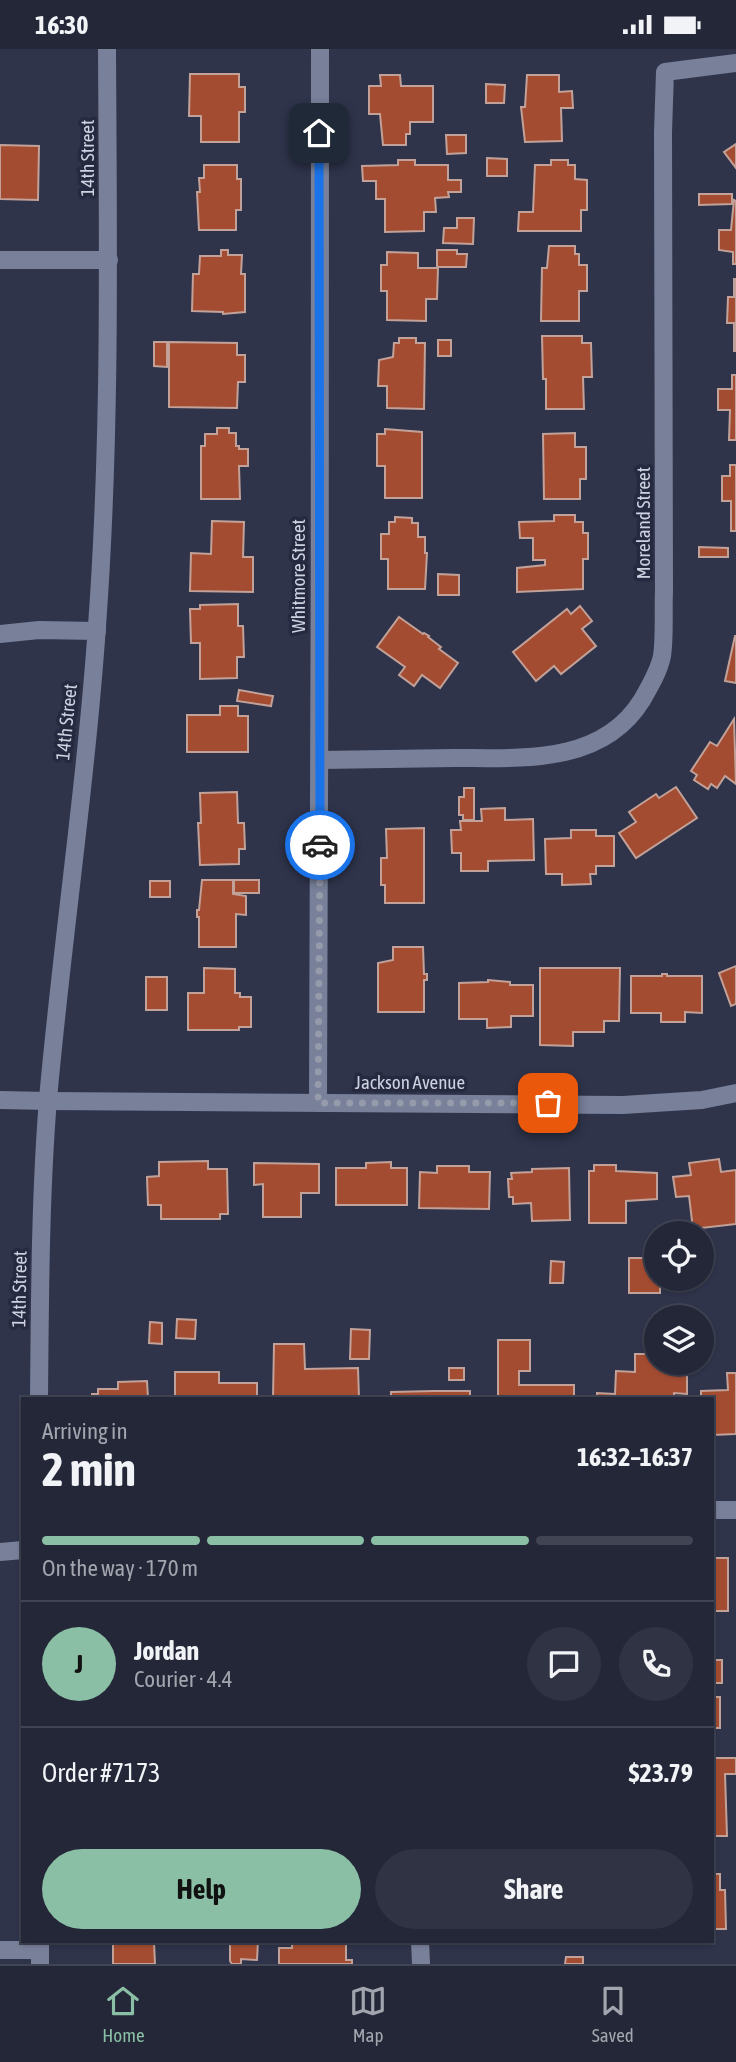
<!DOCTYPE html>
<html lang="en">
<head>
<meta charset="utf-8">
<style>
	:root { --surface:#232738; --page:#2f3343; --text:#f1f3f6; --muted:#a3a5ae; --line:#404453; --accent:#8abfa5 }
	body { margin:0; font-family:"Asap Condensed",sans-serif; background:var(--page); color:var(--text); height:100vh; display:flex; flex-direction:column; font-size:26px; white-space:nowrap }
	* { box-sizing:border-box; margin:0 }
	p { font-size:23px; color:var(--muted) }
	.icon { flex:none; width:38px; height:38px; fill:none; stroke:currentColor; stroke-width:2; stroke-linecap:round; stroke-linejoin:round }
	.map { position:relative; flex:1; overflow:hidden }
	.panel { position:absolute; left:21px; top:1348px; width:693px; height:546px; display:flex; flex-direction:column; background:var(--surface); border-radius:0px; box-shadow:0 2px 5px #0004,0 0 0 2px var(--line) }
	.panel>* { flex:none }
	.tools { position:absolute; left:644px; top:1172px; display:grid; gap:14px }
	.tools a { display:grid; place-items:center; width:70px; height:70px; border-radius:50%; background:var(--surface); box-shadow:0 2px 5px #0004,0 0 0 2px var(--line); font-size:35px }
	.pin { position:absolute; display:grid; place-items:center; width:60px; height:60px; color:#fff; margin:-30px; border-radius:14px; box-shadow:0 4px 10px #0006 }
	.courier { position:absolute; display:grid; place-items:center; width:70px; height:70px; margin:-35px; border:5px solid #1a73e8; border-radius:50%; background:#fff; color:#222; box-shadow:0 2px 9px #0007 }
	.head em { font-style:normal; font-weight:700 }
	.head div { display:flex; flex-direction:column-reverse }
	.head { display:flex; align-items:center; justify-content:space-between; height:119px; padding:0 21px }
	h1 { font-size:46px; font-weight:700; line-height:52px }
	.bar { display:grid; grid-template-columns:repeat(4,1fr); gap:10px 7px; align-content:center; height:84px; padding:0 21px }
	.bar i { height:9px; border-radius:5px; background:var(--line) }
	.bar .current { background:var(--accent) }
	.bar p { grid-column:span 4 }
	.line { display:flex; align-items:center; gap:18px; padding:0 21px; border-top:2px solid var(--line) }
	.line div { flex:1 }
	.round { display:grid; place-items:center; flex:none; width:74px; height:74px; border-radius:37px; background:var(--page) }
	.button { display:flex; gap:14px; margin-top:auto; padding:14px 21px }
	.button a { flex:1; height:80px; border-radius:42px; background:var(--accent); color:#111; font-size:28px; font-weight:700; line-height:80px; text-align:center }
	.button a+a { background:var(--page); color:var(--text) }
	.status { display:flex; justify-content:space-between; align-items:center; height:49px; padding:0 35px; background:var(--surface); direction:ltr }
	.status svg { height:19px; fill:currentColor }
	.dock { display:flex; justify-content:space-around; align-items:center; height:98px; border-top:2px solid var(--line); background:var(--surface); font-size:19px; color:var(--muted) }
	.dock a { display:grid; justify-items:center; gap:4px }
	.dock .current { color:var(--accent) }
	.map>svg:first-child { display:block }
	.building { fill:#a44c32; stroke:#c2a198; stroke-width:2 }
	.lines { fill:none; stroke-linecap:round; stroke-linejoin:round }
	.minor { stroke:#78809a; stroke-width:18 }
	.tertiary { stroke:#78809a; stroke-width:18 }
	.done { stroke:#969bac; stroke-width:7; stroke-dasharray:0 12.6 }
	.route { stroke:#1a73e8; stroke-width:9 }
	.labels { text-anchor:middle; stroke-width:7; stroke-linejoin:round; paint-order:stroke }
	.street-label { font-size:19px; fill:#ced2e1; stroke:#252a40 }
</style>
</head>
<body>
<div class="status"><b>16:30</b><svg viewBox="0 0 49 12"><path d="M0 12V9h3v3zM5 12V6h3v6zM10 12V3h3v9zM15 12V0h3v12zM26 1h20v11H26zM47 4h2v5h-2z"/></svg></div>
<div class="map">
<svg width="736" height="1915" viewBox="0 0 736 1915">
	<rect width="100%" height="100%" fill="#2f344b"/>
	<g class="building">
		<polygon points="190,25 239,25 239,38 245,38 245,63 239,63 239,93 201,93 201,67 189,67"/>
		<polygon points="380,26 400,26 401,37 433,37 433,73 410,73 410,85 406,85 406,96 383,96 380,65 369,65 369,37 381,37"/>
		<polygon points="527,26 559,26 559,43 572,42 573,59 561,59 562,92 525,93 521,58 525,58"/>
		<polygon points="486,35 505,36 504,54 486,54"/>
		<polygon points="446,86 466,86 466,104 447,105"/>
		<polygon points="736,95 736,119 724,103"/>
		<polygon points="0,96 39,97 38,151 0,150"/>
		<polygon points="487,109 507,110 507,127 487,127"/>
		<polygon points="398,111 415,111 415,116 448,116 448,131 461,131 461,143 448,143 449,148 435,149 436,163 424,163 424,182 385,183 385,150 376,150 376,132 363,132 362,117 398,116"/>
		<polygon points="551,111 568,111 568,116 575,116 575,130 587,131 587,161 581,161 581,182 518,182 519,163 533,163 535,116 551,116"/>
		<polygon points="204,116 237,116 237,130 241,130 241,161 236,161 236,181 199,181 197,143 200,143 199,129 204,129"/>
		<polygon points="699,145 732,145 732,155 699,156"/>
		<polygon points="734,151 736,152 736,215 733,215 733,203 719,201 719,181 731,181"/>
		<polygon points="457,169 474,169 473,195 443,194 444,179 457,179"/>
		<polygon points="549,197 575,197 575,205 579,205 579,216 587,216 587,242 579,242 579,272 541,272 542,219 547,219"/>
		<polygon points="221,201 228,201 228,206 242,206 241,225 245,225 245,263 223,265 223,263 192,262 193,225 199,225 200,207 221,207"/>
		<polygon points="437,201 457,201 457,205 467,205 466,218 437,218"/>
		<polygon points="387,203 418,204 418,219 438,219 437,250 426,250 426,272 387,271 387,242 381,242 381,216 387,216"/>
		<polygon points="734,230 736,230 736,302 734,302 734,274 727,274 728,248 734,248"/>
		<polygon points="542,287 582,287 582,294 591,294 592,328 583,328 584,360 546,360 546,330 543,330"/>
		<polygon points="399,289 416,289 416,294 425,294 424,360 387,359 387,337 378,337 379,311 393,308 394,294 399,294"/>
		<rect x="438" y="291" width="13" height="16"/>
		<polygon points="154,293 167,293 167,318 154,317"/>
		<polygon points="169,293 237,294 237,306 245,306 245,333 238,333 237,359 169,358"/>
		<polygon points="732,326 736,326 736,391 729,391 730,361 718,361 718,340 732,340"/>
		<polygon points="217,379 229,379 229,384 236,384 236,397 239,397 239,400 248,400 248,417 239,417 240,450 201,450 201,397 205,397 205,385 217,385"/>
		<polygon points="385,380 422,383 422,449 385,449 385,417 377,417 377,385 385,385"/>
		<polygon points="575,384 575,398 586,398 586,430 580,430 580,450 544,450 543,385"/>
		<polygon points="730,416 736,416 736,482 731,482 731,452 722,452 722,427 730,427"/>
		<polygon points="554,466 575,466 575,473 583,473 583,484 588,484 588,510 583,510 583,540 517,543 517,519 545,516 545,511 533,511 533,489 520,489 519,473 554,472"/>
		<polygon points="395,468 412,469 412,474 418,474 418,488 425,488 425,504 427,504 425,540 388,540 388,510 381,510 381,485 389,485 389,473 395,473"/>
		<polygon points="212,472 244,473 243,508 253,508 253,543 190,542 191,504 211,505"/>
		<polygon points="699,498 728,499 728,508 699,508"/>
		<polygon points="438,525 459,526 459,546 438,546"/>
		<polygon points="238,555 238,577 243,577 244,608 237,608 237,629 200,630 200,594 191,594 190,560 200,560 200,556"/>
		<polygon points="580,557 592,572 582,580 596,597 561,625 554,617 536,632 513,603 567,560 571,565"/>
		<polygon points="399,568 423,585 424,584 429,587 428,588 441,598 439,600 458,614 440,639 422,626 414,637 399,626 405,618 377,598"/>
		<polygon points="735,587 736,587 736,634 725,632"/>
		<polygon points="239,641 273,647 271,657 237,652"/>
		<polygon points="220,657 238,657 238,667 248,667 248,703 187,703 187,666 220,666"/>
		<polygon points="734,670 736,735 725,727 717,739 711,735 708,740 694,731 697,726 691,722 710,693 717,697"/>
		<polygon points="676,738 697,769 636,809 619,784 636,773 629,763 656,745 659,749"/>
		<polygon points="464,739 474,739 474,771 463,771 463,766 459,766 459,748 464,748"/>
		<polygon points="237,743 238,774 244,774 245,800 239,800 239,815 200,816 198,774 201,774 200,744"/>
		<polygon points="505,759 505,771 533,770 534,811 488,812 488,822 461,822 461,804 452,804 451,781 461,781 460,772 482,772 481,760"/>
		<polygon points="424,779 424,854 385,854 385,836 381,836 381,809 387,809 386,780"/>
		<polygon points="571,781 596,781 596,787 614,787 614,817 596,817 596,825 590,825 591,835 562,836 562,825 546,825 545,790 571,789"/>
		<polygon points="202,831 233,831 233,845 246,847 246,866 236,865 236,898 199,898 199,868 197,868 197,861 199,861"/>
		<rect x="234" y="831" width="25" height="13"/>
		<rect x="150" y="832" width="20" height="16"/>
		<polygon points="393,898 423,898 424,925 427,925 427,931 424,931 424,963 378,963 378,914 393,911"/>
		<polygon points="736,917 736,955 731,957 719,924"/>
		<polygon points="204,919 235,920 235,944 240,944 240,948 251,948 251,978 239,978 239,981 188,981 188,944 204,944"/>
		<polygon points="540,919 620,919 619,972 604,972 604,983 573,983 573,997 540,996"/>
		<polygon points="662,925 667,925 667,927 702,927 702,964 685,963 685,973 661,973 661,964 631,964 631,927 662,927"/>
		<rect x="146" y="928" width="21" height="33"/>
		<polygon points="488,931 510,933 510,936 533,936 533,967 511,967 511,978 487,979 487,970 459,970 459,934 488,933"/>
		<polygon points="719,1110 721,1123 736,1121 736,1175 693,1180 689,1147 676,1148 673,1128 691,1126 689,1114"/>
		<polygon points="208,1112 208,1120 227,1120 228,1165 220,1165 220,1170 161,1170 161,1156 148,1156 147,1128 159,1127 159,1113"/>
		<polygon points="391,1113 391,1119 407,1119 407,1156 336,1156 336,1119 366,1119 366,1114"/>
		<polygon points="254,1114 319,1115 319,1144 301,1144 301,1168 263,1168 263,1135 254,1136"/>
		<polygon points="594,1116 616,1116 616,1122 657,1124 657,1150 626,1152 626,1174 589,1174 589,1122 594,1122"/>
		<polygon points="437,1117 469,1117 469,1123 490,1123 489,1160 419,1159 420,1123 437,1124"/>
		<polygon points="569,1119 570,1171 532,1172 531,1154 513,1155 513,1148 509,1148 508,1130 512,1130 511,1124 532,1123 532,1120"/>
		<polygon points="629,1209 656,1209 656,1230 660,1230 660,1244 629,1244"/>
		<polygon points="551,1212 564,1213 563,1234 550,1234"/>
		<polygon points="177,1270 196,1271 195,1290 176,1289"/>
		<polygon points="150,1273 162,1274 162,1295 149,1294"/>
		<polygon points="351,1280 370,1281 369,1310 350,1310"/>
		<polygon points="498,1291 530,1291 530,1322 519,1322 519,1336 574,1336 574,1349 506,1349 506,1347 498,1347"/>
		<polygon points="274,1295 304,1295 305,1320 358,1319 359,1349 273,1349"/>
		<polygon points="635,1305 656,1305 659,1321 672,1321 672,1316 687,1318 687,1345 674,1344 674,1349 597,1349 597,1344 615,1345 616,1322 635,1323"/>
		<rect x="449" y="1319" width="15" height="12"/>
		<polygon points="175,1323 219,1323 219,1334 257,1334 257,1349 175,1349"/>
		<polygon points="727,1324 736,1324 736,1385 712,1386 712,1349 701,1349 701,1342 728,1341"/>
		<polygon points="147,1332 148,1349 92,1349 92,1345 98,1345 98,1340 118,1340 118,1333"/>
		<polygon points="434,1342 470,1342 470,1349 391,1349 391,1343"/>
		<rect x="712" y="1509" width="16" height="53"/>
		<rect x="712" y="1611" width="10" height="23"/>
		<rect x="712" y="1648" width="8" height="31"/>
		<polygon points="712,1709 736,1709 736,1725 725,1725 727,1787 712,1787"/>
		<polygon points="712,1825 720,1825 720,1841 725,1841 726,1880 712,1880"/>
		<polygon points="230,1892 258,1892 257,1911 241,1910 241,1915 232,1915 230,1912"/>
		<polygon points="317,1892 343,1892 343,1895 346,1895 346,1911 352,1911 352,1915 279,1915 279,1899 292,1899 292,1895 317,1895"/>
		<polygon points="113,1893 154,1893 155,1915 113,1915"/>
		<polygon points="566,1908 583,1908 583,1915 565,1915"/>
	</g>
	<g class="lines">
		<g class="minor">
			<polyline points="0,211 109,211"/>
			<polyline points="0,585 39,581 97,582"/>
			<path d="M321 711C365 710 410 710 454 709 521 709 602 716 642 651 650 637 659 622 662 607 665 587 663 563 664 543L663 83 665 23 736 14"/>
			<polyline points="48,1052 623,1056 702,1051 736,1044"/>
			<path d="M318 1054C321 703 319 351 320 0"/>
			<polyline points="712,1461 736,1461"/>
			<polyline points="420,1892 421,1915"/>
			<polyline points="0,1901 40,1901"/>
		</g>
		<g class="tertiary">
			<polyline points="0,1051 48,1052"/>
			<path d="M39 1349C40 1250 40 1150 48 1050 62 893 86 735 97 577 111 385 108 193 107 0"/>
			<polyline points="0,1503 23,1501"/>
			<polyline points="40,1892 40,1915"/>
		</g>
	</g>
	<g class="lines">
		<polyline class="done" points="320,796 318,1054 548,1054"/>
		<polyline class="route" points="319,84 320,796"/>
	</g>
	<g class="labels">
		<g class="street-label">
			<text transform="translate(87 109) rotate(-90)" y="7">14th Street</text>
			<text transform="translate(643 474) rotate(-90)" y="7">Moreland Street</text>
			<text transform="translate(298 527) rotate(-90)" y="7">Whitmore Street</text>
			<text transform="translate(66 673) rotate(-84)" y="7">14th Street</text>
			<text x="410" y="1040">Jackson Avenue</text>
			<text transform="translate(19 1240) rotate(-89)" y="7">14th Street</text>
		</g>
	</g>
</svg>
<div class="tools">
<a><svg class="icon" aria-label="locate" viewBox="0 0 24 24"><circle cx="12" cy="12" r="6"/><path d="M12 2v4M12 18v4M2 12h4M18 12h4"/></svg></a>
<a><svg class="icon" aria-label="layers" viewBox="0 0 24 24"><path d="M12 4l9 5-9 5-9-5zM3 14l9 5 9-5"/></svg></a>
</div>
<div class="pin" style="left:548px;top:1054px;background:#ea580c"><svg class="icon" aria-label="bag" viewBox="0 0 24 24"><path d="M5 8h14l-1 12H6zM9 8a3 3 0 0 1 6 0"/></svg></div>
<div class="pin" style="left:319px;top:84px;background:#1f2937"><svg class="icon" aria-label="home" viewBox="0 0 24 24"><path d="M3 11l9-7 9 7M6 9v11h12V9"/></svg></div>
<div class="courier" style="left:320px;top:796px"><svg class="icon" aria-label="car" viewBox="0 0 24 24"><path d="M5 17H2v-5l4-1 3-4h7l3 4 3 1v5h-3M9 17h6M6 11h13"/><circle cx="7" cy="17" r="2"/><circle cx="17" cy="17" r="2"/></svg></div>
<section class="panel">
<div class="head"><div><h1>2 min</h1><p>Arriving in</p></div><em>16:32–16:37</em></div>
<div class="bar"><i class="current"></i><i class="current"></i><i class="current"></i><i></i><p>On the way · 170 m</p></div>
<div class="line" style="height:126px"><b class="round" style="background:var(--accent);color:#111">J</b><div><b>Jordan</b><p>Courier · 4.4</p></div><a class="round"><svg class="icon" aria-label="chat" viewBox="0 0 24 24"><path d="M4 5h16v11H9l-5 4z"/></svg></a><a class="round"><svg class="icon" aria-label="phone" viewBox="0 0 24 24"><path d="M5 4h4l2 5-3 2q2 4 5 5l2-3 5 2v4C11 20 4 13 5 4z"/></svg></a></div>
<div class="line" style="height:91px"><div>Order #7173</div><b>$23.79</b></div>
<div class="button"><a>Help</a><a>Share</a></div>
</section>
</div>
<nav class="dock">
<a class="current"><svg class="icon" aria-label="home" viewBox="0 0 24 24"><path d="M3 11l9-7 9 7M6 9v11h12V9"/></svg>Home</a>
<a><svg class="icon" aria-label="map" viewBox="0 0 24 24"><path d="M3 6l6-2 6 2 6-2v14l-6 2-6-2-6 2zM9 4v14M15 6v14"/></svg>Map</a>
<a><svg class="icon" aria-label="saved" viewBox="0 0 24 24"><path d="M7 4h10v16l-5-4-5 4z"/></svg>Saved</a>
</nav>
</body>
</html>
